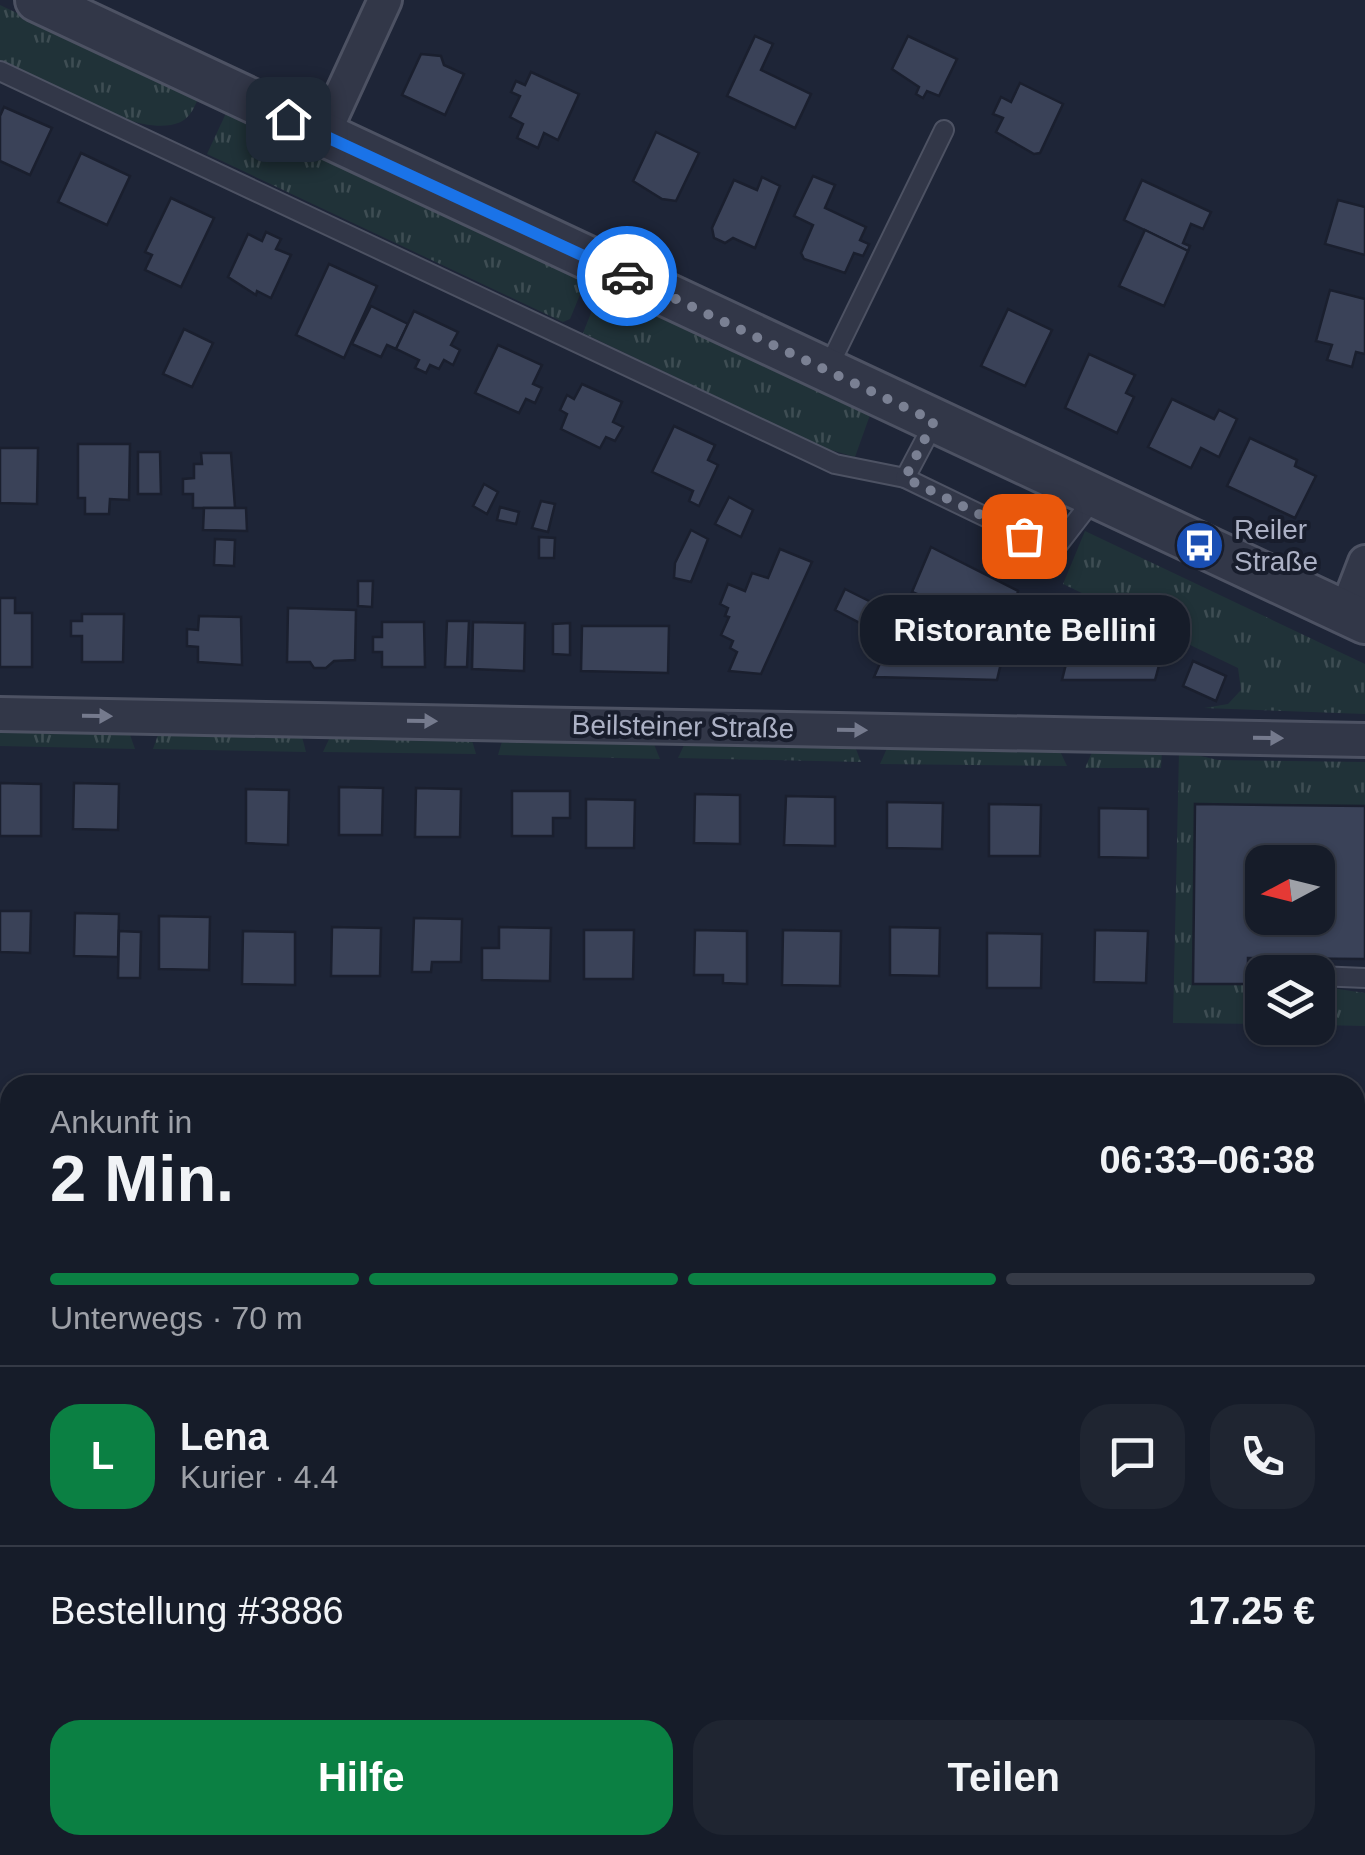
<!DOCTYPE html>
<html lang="de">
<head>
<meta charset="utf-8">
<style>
	:root { --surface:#161c29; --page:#1f2531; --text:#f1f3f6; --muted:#9ea1a8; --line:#353a46; --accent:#0b8043 }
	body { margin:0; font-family:Arial,sans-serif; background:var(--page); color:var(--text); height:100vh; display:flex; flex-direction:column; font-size:38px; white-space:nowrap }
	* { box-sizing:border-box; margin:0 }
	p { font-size:32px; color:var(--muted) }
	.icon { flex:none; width:55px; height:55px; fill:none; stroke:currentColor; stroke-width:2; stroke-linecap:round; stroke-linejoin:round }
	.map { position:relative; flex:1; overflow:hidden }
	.details { position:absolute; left:0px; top:1075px; width:1365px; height:780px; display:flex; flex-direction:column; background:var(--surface); border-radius:30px 30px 0 0; box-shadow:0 2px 8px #0004,0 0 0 2px var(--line) }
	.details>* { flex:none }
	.needle { width:65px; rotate:263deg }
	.controls { position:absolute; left:1245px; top:845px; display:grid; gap:20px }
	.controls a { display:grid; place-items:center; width:90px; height:90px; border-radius:20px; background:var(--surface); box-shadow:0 2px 8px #0004,0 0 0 2px var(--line); font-size:50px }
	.pin { position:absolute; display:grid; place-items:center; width:85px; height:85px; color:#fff; margin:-42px; border-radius:20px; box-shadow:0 5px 15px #0006 }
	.courier { position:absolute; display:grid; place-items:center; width:100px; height:100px; margin:-50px; border:8px solid #1a73e8; border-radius:50%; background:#fff; color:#222; box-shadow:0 2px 12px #0007 }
	.bubble { position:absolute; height:70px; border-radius:30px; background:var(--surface); box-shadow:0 2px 8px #0004,0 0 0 2px var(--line); font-size:32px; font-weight:700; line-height:70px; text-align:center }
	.head em { font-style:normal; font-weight:700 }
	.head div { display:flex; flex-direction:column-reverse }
	.head { display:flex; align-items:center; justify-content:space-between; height:170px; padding:0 50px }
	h1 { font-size:65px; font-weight:700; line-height:75px }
	.bar { display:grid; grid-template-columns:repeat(4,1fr); gap:15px 10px; align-content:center; height:120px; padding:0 50px }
	.bar i { height:12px; border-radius:8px; background:var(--line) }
	.bar .active { background:var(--accent) }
	.bar p { grid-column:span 4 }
	.line { display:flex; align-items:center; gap:25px; padding:0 50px; border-top:2px solid var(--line) }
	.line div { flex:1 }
	.round { display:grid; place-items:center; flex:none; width:105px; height:105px; border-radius:30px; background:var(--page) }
	.primary-button { display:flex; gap:20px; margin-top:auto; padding:20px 50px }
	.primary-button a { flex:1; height:115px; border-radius:30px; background:var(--accent); color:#fff; font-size:40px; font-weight:700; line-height:115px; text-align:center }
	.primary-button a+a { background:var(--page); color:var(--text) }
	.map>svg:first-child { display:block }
	.grass { fill:url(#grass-tufts) }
	.building { fill:#3a4258; stroke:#1a1f2e; stroke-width:2.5; fill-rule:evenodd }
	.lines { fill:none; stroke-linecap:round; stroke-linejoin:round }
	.service-casing { stroke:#4d5263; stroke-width:22 }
	.minor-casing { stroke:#4d5263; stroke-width:38 }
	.tertiary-casing { stroke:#4d5263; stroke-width:48 }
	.service { stroke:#323748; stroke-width:18 }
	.minor { stroke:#323748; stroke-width:32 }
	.tertiary { stroke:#323748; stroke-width:42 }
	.rail { stroke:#535a6f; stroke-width:8; stroke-dasharray:10 10; stroke-linecap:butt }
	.oneway { fill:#757a8d }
	.done { stroke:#7a8093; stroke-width:10; stroke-dasharray:0 18 }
	.route { stroke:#1a73e8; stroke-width:12 }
	.labels { text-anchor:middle; stroke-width:8; stroke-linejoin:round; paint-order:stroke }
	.poi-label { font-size:28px; fill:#acb1c5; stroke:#181d2c; text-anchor:start }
	.street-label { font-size:28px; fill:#acb1c5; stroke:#181d2c }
</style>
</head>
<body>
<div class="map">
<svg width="1365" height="1855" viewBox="0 0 1365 1855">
	<defs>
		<pattern id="grass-tufts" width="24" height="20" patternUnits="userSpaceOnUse" patternTransform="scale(2.5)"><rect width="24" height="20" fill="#203238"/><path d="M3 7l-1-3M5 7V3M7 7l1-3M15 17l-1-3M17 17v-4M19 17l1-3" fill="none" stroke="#3e4d53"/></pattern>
	</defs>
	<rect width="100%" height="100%" fill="#1e2537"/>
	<g class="grass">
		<path d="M0 5 198 99C192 113 187 122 171 125 127 133 41 80 0 62Z"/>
		<polygon points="227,111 586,280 570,319 563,322 207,154"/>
		<polygon points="601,288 870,415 855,457 824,448 583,333"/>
		<polygon points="1085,531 1365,664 1365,714 1204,708 1228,704 1241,690 1238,668 1063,584"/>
		<polygon points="0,730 129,732 135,749 0,746"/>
		<polygon points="159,732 301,733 306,752 153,749"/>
		<polygon points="330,737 471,737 476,754 323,752"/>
		<polygon points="503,738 653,742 660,759 498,755"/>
		<polygon points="686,741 854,744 861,762 678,758"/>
		<polygon points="888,746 1059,749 1067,766 880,764"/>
		<polygon points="1093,750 1162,751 1161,768 1085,768"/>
		<polygon points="1179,751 1218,760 1365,762 1365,806 1195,804 1194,984 1262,985 1262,1024 1173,1023"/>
		<polygon points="1318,986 1365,993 1365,1026 1318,1025"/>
	</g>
	<g class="building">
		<polygon points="755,36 773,44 761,70 811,94 795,128 727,96"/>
		<polygon points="908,36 957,59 939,96 927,91 923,98 916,94 919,87 892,69"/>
		<polygon points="421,54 441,56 444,65 464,74 445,115 402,95"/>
		<polygon points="531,72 579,94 558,140 544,133 538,148 517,138 523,124 510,117 520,96 511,92 516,81 525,85"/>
		<polygon points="1020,83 1063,104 1040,153 1034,154 996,132 1003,118 993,114 1001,97 1011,102"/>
		<polygon points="4,107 52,128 30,175 0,161 0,116"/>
		<polygon points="656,132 699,153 676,201 662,199 633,181"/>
		<polygon points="81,153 130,176 107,225 58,202"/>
		<polygon points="813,176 835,185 825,208 866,227 860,240 869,244 863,256 854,253 845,273 804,259 801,253 813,225 794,216"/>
		<polygon points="762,177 780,186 755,248 733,238 725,243 714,238 712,228 734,180 757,190"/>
		<polygon points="1142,180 1211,212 1203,229 1191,224 1183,243 1190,246 1188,251 1124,220"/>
		<polygon points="171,198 214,218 181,287 145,270 152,255 145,252"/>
		<polygon points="1338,200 1365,207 1365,255 1325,244"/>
		<polygon points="1145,230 1188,251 1164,306 1119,286"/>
		<polygon points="266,232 281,239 276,249 291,255 271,298 257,291 256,295 228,277 248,234 262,241"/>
		<polygon points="329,264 377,286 344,358 296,335"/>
		<polygon points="1330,290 1365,299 1365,354 1356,352 1352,367 1327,360 1332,345 1316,341"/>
		<polygon points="371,306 408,324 396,349 387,345 381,357 352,344"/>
		<polygon points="1008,309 1052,330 1025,386 981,366"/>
		<polygon points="414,311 458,332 451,345 460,350 453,365 444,360 439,369 430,365 426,373 415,368 419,360 396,349"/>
		<polygon points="184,329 213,343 192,387 163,374"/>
		<polygon points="498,345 542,365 533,384 542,388 535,403 526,399 519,413 475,393"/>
		<polygon points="1089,354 1135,375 1126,393 1134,397 1117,433 1065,408"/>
		<polygon points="582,384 622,402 613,422 623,427 615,441 606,437 600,448 561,429 567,414 560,410 567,395 574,399"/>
		<polygon points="1172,399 1214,419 1219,410 1237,419 1219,457 1201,448 1191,468 1148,447"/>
		<polygon points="674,426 715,445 708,460 718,465 699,506 689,501 693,491 652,472"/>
		<polygon points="1250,438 1297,460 1295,466 1316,476 1295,518 1227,486"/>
		<polygon points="78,444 130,444 129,500 110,499 109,514 85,514 85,498 78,498"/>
		<polygon points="0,448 38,448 37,504 0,503"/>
		<polygon points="138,452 160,452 161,494 138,494"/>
		<polygon points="201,453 231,453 235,508 193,508 193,494 183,494 183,479 194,478 194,464 202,464"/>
		<polygon points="484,484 498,492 487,514 473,506"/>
		<polygon points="729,497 753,510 741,537 715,524"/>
		<polygon points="541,501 555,504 548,532 532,528"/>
		<polygon points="500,507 519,512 516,524 497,520"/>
		<polygon points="204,508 246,508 247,531 203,530"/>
		<polygon points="691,530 708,539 691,582 674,578 675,563"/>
		<polygon points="539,537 555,538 554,558 539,558"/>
		<polygon points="215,539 235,540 234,566 214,565"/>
		<polygon points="931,547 1018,591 997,680 874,677 895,629 927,628 934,601 912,592"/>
		<polygon points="780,549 812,562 761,674 729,671 737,652 730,648 733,641 721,635 729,617 725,616 728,608 720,604 728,584 745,591 752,573 768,578"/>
		<polygon points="358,581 373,581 372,607 358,606"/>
		<polygon points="845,589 871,602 860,623 835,610"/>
		<polygon points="0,598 15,598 15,613 32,613 32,667 0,667"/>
		<polygon points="288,608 356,610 355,660 334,661 326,668 314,668 310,662 287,662"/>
		<polygon points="82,614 124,614 123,662 82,662 82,636 71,636 71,621 82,621"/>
		<polygon points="199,616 241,617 242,665 198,662 198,647 187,646 187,629 198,630"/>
		<polygon points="1077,620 1161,658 1155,680 1062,680"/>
		<polygon points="447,621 469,621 467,667 445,667"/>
		<polygon points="382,622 424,622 425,667 382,667 382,652 373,652 373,637 382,637"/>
		<polygon points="473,622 525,623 524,671 472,669"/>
		<polygon points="570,623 570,655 553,654 553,624"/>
		<polygon points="582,626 669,626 668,673 581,671"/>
		<polygon points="1193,661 1226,676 1216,701 1183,686"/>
		<polygon points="0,783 41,784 41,836 0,836"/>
		<polygon points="74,783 119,784 118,830 73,829"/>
		<polygon points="339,787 383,788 382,835 339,835"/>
		<polygon points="416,788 461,789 460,837 415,837"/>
		<polygon points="246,789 289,790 288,845 246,843"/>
		<polygon points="512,791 570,791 570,818 553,818 553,836 512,836"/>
		<polygon points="695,794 740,795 740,844 694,843"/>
		<polygon points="786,796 835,797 835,846 784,845"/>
		<polygon points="586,799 635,800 634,848 586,848"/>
		<polygon points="887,802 943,803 942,849 887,848"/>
		<polygon points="989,804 1041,805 1040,856 989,856"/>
		<path d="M1195 804 1365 806V959L1248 958V984H1193ZM1262 862H1318V918H1262Z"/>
		<polygon points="1099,808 1148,809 1148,858 1099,857"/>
		<polygon points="0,911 31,911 30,953 0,952"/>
		<polygon points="75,913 119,914 118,957 74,956"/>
		<polygon points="159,916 210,917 209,970 159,969"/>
		<polygon points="414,918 462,919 461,962 432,962 431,972 412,972"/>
		<polygon points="332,927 381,928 380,976 331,976"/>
		<polygon points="499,927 551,928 550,981 482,980 482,948 499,948"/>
		<polygon points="890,927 940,928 939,976 890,975"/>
		<polygon points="584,930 634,930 633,979 584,979"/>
		<polygon points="695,930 747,931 747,984 723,983 723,975 694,975"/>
		<polygon points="783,930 841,931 840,986 782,985"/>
		<polygon points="1095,930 1148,931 1146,983 1094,982"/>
		<polygon points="119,931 141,932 140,978 118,978"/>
		<polygon points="243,931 295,932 295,985 242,984"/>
		<polygon points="987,933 1042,934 1041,988 987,988"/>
		<polygon points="1355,1347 1365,1348 1365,1855 1171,1855 1172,1845 1355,1845"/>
		<rect x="0" y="1755" width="10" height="26"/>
		<polygon points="834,1845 1012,1845 1012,1853 834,1850"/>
	</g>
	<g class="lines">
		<defs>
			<g id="service">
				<polyline points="0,71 835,464 905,478 1054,550 1095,497"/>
				<polyline points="827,370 944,130"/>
				<polyline points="905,478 935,421"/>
				<polyline points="1318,976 1365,978"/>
				<polyline points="0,1194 10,1194"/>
				<polyline points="1355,1228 1365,1229"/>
			</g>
			<g id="minor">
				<polyline points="323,135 385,0"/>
				<polyline points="1345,614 1365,562"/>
				<polyline points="0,714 1365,740"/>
			</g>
			<polyline id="tertiary" points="37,0 1365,622"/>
		</defs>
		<use href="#service" class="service-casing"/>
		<use href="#minor" class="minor-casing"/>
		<use href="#tertiary" class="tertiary-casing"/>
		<use href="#service" class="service"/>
		<use href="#minor" class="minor"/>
		<use href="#tertiary" class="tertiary"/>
		<g class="rail">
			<polyline points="0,1842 10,1842"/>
			<polyline points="149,1845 610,1855"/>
		</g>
	</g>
	<defs><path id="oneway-solid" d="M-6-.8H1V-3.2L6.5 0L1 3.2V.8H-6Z" transform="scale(2.5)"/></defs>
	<g class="oneway">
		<use href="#oneway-solid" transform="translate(97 716) rotate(1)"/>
		<use href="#oneway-solid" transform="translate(422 721) rotate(1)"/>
		<use href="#oneway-solid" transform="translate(852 730) rotate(1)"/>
		<use href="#oneway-solid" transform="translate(1268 738) rotate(1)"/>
	</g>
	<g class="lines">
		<polyline class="done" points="627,276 934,421 905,478 1024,536"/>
		<polyline class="route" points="288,119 627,276"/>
	</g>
	<defs>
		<symbol id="bus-disc" viewBox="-11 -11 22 22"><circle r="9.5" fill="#1a4fb4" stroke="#181d2c"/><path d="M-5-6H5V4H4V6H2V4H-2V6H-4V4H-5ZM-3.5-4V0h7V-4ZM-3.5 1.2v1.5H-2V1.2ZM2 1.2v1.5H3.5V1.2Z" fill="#fff"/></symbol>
	</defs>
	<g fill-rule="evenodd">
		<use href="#bus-disc" x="1172" y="518" width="55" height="55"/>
	</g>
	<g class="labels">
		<g class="poi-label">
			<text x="1234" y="539">Reiler<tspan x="1234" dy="32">Straße</tspan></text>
		</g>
		<g class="street-label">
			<text transform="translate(683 726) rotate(1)" y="10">Beilsteiner Straße</text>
		</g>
	</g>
</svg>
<div class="controls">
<a><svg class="needle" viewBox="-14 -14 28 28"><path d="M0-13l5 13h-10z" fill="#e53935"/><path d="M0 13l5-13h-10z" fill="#9ea1a8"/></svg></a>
<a><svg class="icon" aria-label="layers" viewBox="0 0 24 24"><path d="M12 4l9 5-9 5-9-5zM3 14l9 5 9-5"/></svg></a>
</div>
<div class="pin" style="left:1024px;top:536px;background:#ea580c"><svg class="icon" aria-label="bag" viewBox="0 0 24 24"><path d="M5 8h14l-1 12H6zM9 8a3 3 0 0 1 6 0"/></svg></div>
<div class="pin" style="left:288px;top:119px;background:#1f2937"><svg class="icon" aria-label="home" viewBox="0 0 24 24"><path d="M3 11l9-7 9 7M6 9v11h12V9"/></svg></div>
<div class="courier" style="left:627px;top:276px"><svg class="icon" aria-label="car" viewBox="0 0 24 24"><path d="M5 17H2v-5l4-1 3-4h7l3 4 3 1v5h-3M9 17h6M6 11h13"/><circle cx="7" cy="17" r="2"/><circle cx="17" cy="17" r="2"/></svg></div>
<div class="bubble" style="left:860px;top:595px;width:330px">Ristorante Bellini</div>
<section class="details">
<div class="head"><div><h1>2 Min.</h1><p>Ankunft in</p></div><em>06:33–06:38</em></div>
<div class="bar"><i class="active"></i><i class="active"></i><i class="active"></i><i></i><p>Unterwegs · 70 m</p></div>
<div class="line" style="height:180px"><b class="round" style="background:var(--accent);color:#fff">L</b><div><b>Lena</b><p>Kurier · 4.4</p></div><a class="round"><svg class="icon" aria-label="chat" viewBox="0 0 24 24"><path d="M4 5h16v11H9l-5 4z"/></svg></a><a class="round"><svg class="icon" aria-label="phone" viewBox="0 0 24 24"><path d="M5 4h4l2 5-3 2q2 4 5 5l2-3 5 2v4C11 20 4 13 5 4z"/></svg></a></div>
<div class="line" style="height:130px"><div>Bestellung #3886</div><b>17.25 €</b></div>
<div class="primary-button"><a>Hilfe</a><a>Teilen</a></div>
</section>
</div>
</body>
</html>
